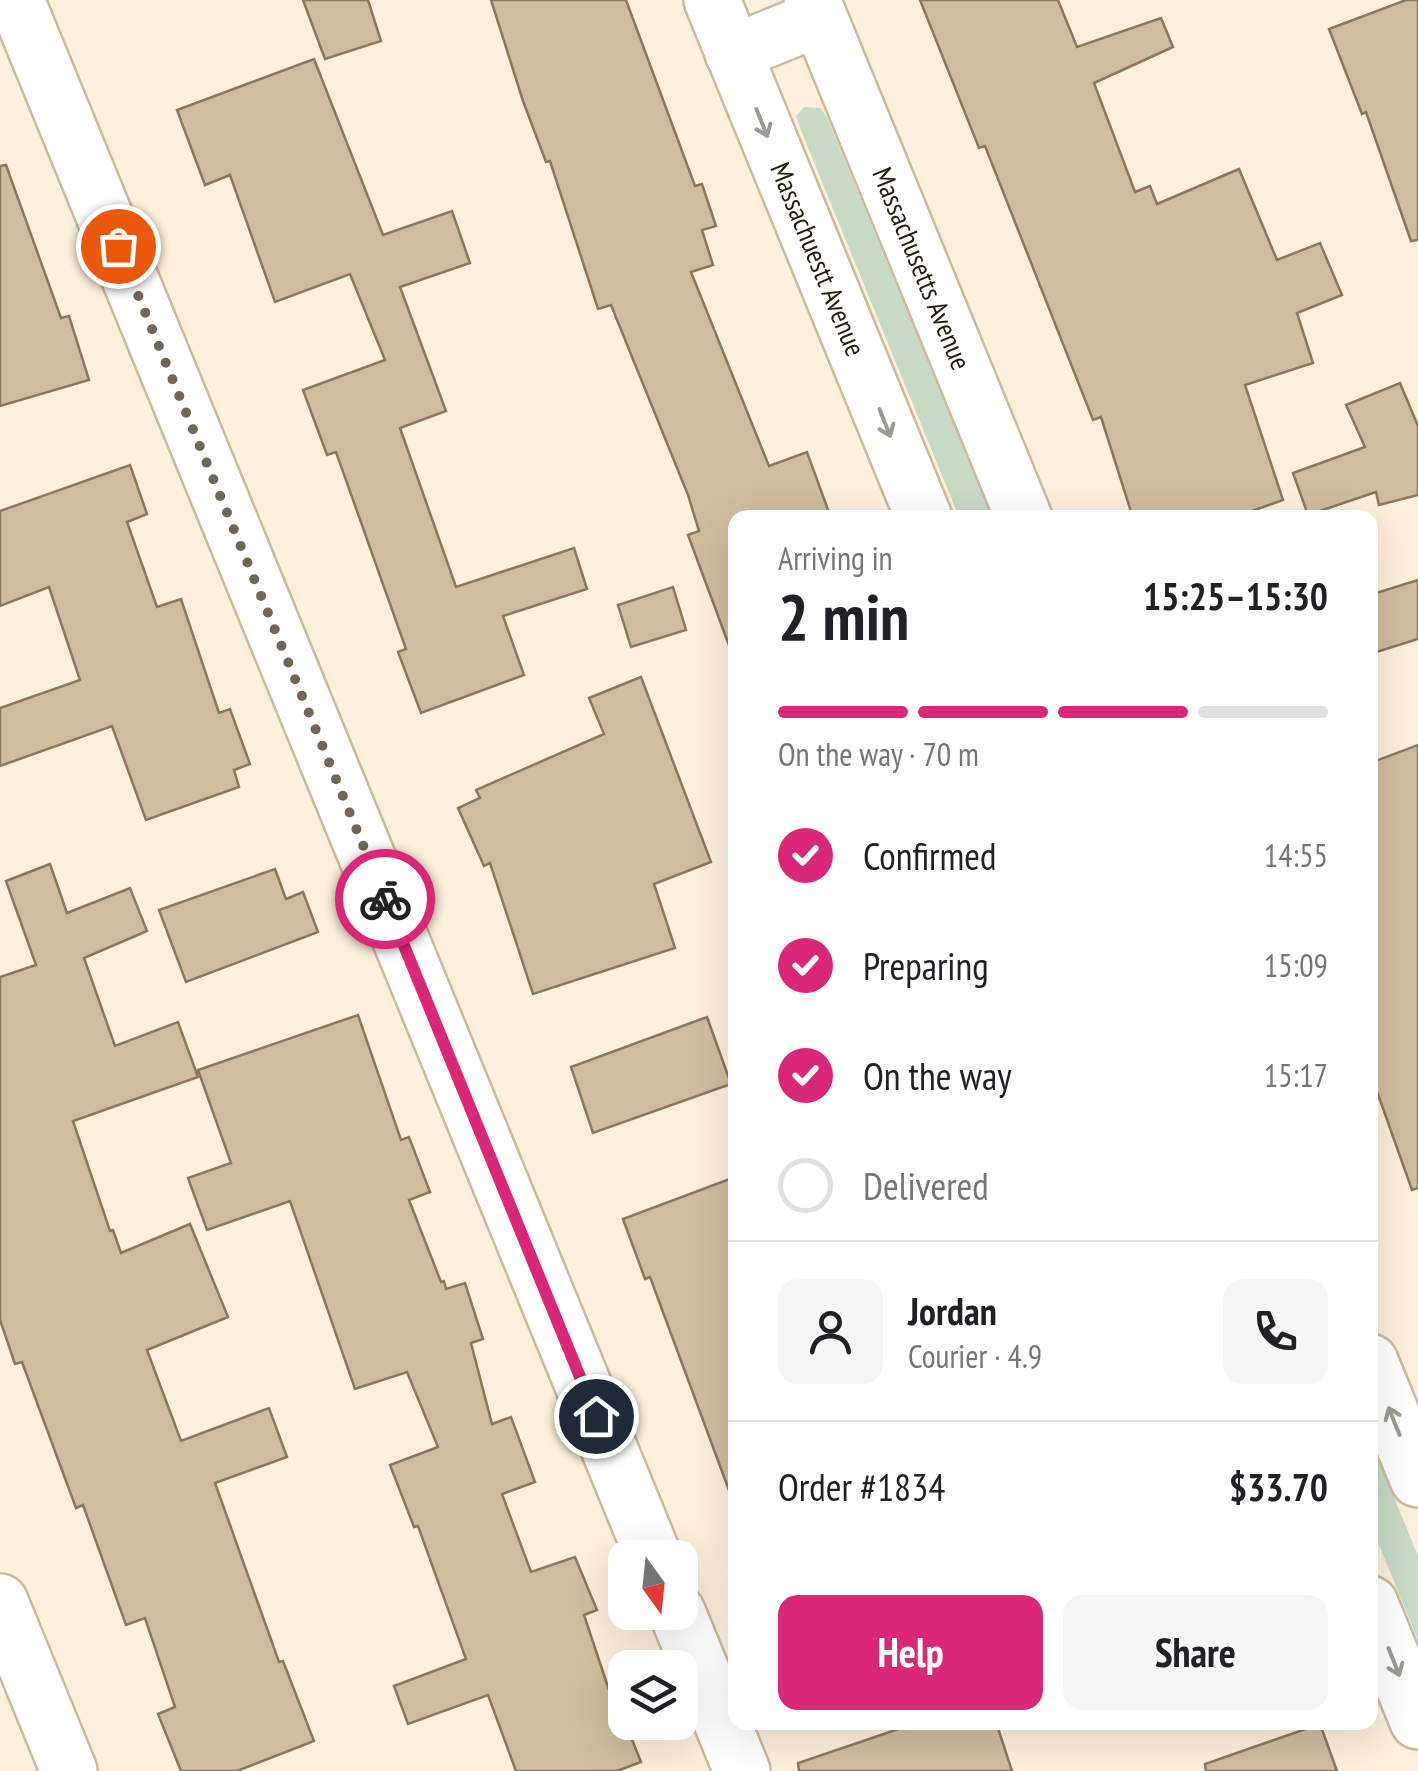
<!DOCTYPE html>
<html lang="en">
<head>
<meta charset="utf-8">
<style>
	:root { --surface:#fff; --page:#f6f6f6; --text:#202124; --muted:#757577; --line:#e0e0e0; --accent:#db2777 }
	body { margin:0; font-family:"PT Sans Narrow",sans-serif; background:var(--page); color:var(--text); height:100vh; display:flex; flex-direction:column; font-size:38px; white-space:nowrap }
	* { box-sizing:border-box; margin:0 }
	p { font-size:32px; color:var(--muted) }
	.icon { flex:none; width:55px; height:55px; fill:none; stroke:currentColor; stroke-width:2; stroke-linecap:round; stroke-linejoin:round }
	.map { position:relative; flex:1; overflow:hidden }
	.details { position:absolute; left:728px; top:510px; width:650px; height:1220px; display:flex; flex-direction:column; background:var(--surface); border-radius:20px; box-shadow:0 10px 40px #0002 }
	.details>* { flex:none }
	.needle { width:65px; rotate:165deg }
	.controls { position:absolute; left:608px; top:1540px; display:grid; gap:20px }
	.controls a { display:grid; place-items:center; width:90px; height:90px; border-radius:20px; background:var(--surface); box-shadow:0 10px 40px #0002; font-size:50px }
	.pin { position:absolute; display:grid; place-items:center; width:85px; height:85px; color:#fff; margin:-42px; border:5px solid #fff; border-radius:50%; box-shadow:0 2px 10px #0007 }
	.courier { position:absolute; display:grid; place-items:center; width:100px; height:100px; margin:-50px; border:8px solid #db2777; border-radius:50%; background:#fff; color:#222; box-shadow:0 2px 12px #0007 }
	.head em { font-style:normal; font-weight:600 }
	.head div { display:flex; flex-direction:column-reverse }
	.head { display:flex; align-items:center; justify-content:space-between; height:170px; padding:0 50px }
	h1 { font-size:65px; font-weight:600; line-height:75px }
	.bar { display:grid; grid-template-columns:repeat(4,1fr); gap:15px 10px; align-content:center; height:120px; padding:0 50px }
	.bar i { height:12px; border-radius:8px; background:var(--line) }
	.bar .selected { background:var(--accent) }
	.bar p { grid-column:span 4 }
	.line { display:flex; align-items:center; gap:25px; padding:0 50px; border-top:2px solid var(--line) }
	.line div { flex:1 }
	.round { display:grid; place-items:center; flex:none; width:105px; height:105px; border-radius:20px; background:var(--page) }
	ol { padding:0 50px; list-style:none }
	li { display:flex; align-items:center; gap:30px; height:110px }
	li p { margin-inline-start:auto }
	li .icon { padding:10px; border-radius:50%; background:var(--accent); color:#fff; stroke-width:4 }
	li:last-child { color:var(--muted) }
	li i { width:55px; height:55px; border:5px solid var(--line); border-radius:50% }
	.button { display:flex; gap:20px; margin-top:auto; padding:20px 50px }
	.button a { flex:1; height:115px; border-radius:20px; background:var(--accent); color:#fff; font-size:40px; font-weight:600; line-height:115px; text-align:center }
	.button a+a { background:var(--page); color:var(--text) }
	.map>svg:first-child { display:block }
	.green { fill:#c7dac4 }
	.building { fill:#d0bd9f; stroke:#8a785a; stroke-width:2.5 }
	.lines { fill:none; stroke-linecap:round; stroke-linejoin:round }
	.minor-casing { stroke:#ceb99a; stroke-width:60 }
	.minor { stroke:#fff; stroke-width:55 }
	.oneway { stroke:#9c9993 }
	.done { stroke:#6f6657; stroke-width:10; stroke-dasharray:0 18 }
	.route { stroke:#db2777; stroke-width:12 }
	.labels { text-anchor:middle; stroke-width:9; stroke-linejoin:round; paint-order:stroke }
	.street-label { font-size:28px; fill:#231c10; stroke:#fff }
</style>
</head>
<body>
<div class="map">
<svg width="1418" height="1771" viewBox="0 0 1418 1771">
	<rect width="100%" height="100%" fill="#fcf0dc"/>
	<g class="green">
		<polygon points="804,107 820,108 827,117 992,517 959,517 802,133 796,116"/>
		<polygon points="1370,1439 1418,1556 1418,1640 1370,1523"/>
	</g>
	<g class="building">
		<polygon points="303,0 368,0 381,41 325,59"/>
		<polygon points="491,0 626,0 695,186 702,184 716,226 702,230 713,265 691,272 769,466 807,452 831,518 735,518 735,647 730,648 688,535 699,531 688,495 611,305 598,309 550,161 546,162 523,101"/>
		<polygon points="920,0 1058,0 1077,47 1161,18 1173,47 1094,83 1135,192 1150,186 1157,204 1239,169 1277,260 1320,243 1342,295 1297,313 1313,363 1245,385 1283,500 1232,518 1133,518 1101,417 1093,420 985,146 979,148"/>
		<polygon points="1406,0 1418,0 1418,240 1411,241 1366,112 1362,114 1329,29"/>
		<polygon points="314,59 383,235 452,211 470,263 400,287 446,411 400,428 456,587 574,548 587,589 503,616 524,675 421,713 398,652 406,649 336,452 327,455 303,390 385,360 350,274 275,302 230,175 205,185 177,110"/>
		<polygon points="6,165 61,318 69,316 89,380 0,406 0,166"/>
		<polygon points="1400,383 1418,426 1418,495 1379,505 1376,492 1308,515 1293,473 1365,447 1346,405"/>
		<polygon points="130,465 147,514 127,522 157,607 181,599 219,713 230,709 250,764 234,770 239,787 146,820 112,726 0,766 0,708 80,680 49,587 0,606 0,511"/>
		<polygon points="1418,580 1418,639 1370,654 1370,595"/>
		<polygon points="673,587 686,630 631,647 618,605"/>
		<polygon points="641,677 711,862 654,884 675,948 533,994 490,863 484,866 458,808 480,798 476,790 604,734 589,698"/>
		<polygon points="1418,745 1418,1188 1412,1190 1370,1072 1370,763"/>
		<polygon points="50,864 67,913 130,888 147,931 84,958 115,1046 178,1022 198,1077 73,1121 110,1231 113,1230 121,1253 190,1224 228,1317 147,1350 181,1441 269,1408 287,1457 215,1483 279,1662 283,1661 314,1741 237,1771 181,1771 158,1714 175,1707 145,1618 126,1625 83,1505 76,1508 22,1362 15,1364 0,1320 0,977 36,965 6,881"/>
		<polygon points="275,869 286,899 303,892 318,932 186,982 159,910"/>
		<polygon points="358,1015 401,1140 409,1137 430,1192 409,1200 441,1282 444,1281 446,1289 465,1283 483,1339 471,1343 492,1424 511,1417 535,1482 502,1494 531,1572 575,1557 597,1610 584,1615 612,1699 625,1694 625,1722 641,1762 617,1771 516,1771 488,1695 408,1724 394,1686 466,1659 418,1526 414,1527 390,1465 438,1447 407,1372 355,1389 290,1201 207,1230 188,1178 231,1163 198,1070"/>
		<polygon points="707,1017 731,1084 593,1133 571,1067"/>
		<polygon points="735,1177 735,1492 730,1493 650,1277 645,1279 623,1219"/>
		<polygon points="919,1722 996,1722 1012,1771 799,1771 798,1763"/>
		<polygon points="1320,1724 1337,1771 1206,1771 1205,1764"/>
	</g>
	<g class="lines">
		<defs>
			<g id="minor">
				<polyline points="16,0 654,1558"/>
				<path id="s1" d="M712 0 924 518"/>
				<path id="s2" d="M812 0 1024 518"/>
				<polyline points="733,53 819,18"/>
				<polyline points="1370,1362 1418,1479"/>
				<polyline points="0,1602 69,1771"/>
				<polyline points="1370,1604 1418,1721"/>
				<polyline points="677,1612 742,1771"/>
			</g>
		</defs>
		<use href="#minor" class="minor-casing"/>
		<use href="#minor" class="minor"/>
	</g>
	<defs><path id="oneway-shaft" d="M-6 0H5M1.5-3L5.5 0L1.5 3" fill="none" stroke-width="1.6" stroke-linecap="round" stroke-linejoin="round" transform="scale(2.5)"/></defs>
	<g class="oneway">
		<use href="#oneway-shaft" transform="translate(762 123) rotate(68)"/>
		<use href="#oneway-shaft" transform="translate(885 423) rotate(68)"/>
		<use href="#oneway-shaft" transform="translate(1394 1421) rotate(-112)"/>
		<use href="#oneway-shaft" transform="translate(1394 1662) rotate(68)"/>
	</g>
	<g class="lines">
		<polyline class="done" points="118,246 385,899"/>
		<polyline class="route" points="385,899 596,1416"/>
	</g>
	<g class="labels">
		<g class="street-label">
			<text dy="10" stroke="none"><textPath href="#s1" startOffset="280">Massachuestt Avenue</textPath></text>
			<text dy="10" stroke="none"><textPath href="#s2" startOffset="290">Massachusetts Avenue</textPath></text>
		</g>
	</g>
</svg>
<div class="controls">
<a><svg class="needle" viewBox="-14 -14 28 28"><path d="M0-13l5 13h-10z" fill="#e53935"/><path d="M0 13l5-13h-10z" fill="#757577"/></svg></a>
<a><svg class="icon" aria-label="layers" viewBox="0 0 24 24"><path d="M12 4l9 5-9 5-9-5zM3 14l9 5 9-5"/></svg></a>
</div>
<div class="pin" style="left:118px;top:246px;background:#ea580c"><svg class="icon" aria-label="bag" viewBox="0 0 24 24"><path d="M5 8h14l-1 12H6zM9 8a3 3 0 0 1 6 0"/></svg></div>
<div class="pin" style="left:596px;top:1416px;background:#1f2937"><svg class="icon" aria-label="home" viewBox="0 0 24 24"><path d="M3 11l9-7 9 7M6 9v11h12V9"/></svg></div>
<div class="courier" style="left:385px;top:899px"><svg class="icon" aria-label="bike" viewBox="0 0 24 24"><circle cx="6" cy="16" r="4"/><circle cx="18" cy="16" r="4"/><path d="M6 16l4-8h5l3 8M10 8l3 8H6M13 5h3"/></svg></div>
<section class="details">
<div class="head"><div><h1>2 min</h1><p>Arriving in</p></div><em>15:25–15:30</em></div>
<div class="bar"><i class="selected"></i><i class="selected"></i><i class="selected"></i><i></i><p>On the way · 70 m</p></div>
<ol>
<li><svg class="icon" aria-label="check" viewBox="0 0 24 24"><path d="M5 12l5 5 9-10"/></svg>Confirmed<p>14:55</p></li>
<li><svg class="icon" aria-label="check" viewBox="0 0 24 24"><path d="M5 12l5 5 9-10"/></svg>Preparing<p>15:09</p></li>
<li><svg class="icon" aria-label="check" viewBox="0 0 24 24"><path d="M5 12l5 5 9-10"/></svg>On the way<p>15:17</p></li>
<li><i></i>Delivered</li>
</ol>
<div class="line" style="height:180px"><a class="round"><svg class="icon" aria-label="person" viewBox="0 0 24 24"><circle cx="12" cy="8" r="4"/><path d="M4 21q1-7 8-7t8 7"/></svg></a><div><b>Jordan</b><p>Courier · 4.9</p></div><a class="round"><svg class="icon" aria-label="phone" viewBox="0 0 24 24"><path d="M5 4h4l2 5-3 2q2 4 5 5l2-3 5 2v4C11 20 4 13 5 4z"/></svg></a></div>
<div class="line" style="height:130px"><div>Order #1834</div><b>$33.70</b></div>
<div class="button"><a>Help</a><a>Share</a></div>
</section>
</div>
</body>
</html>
